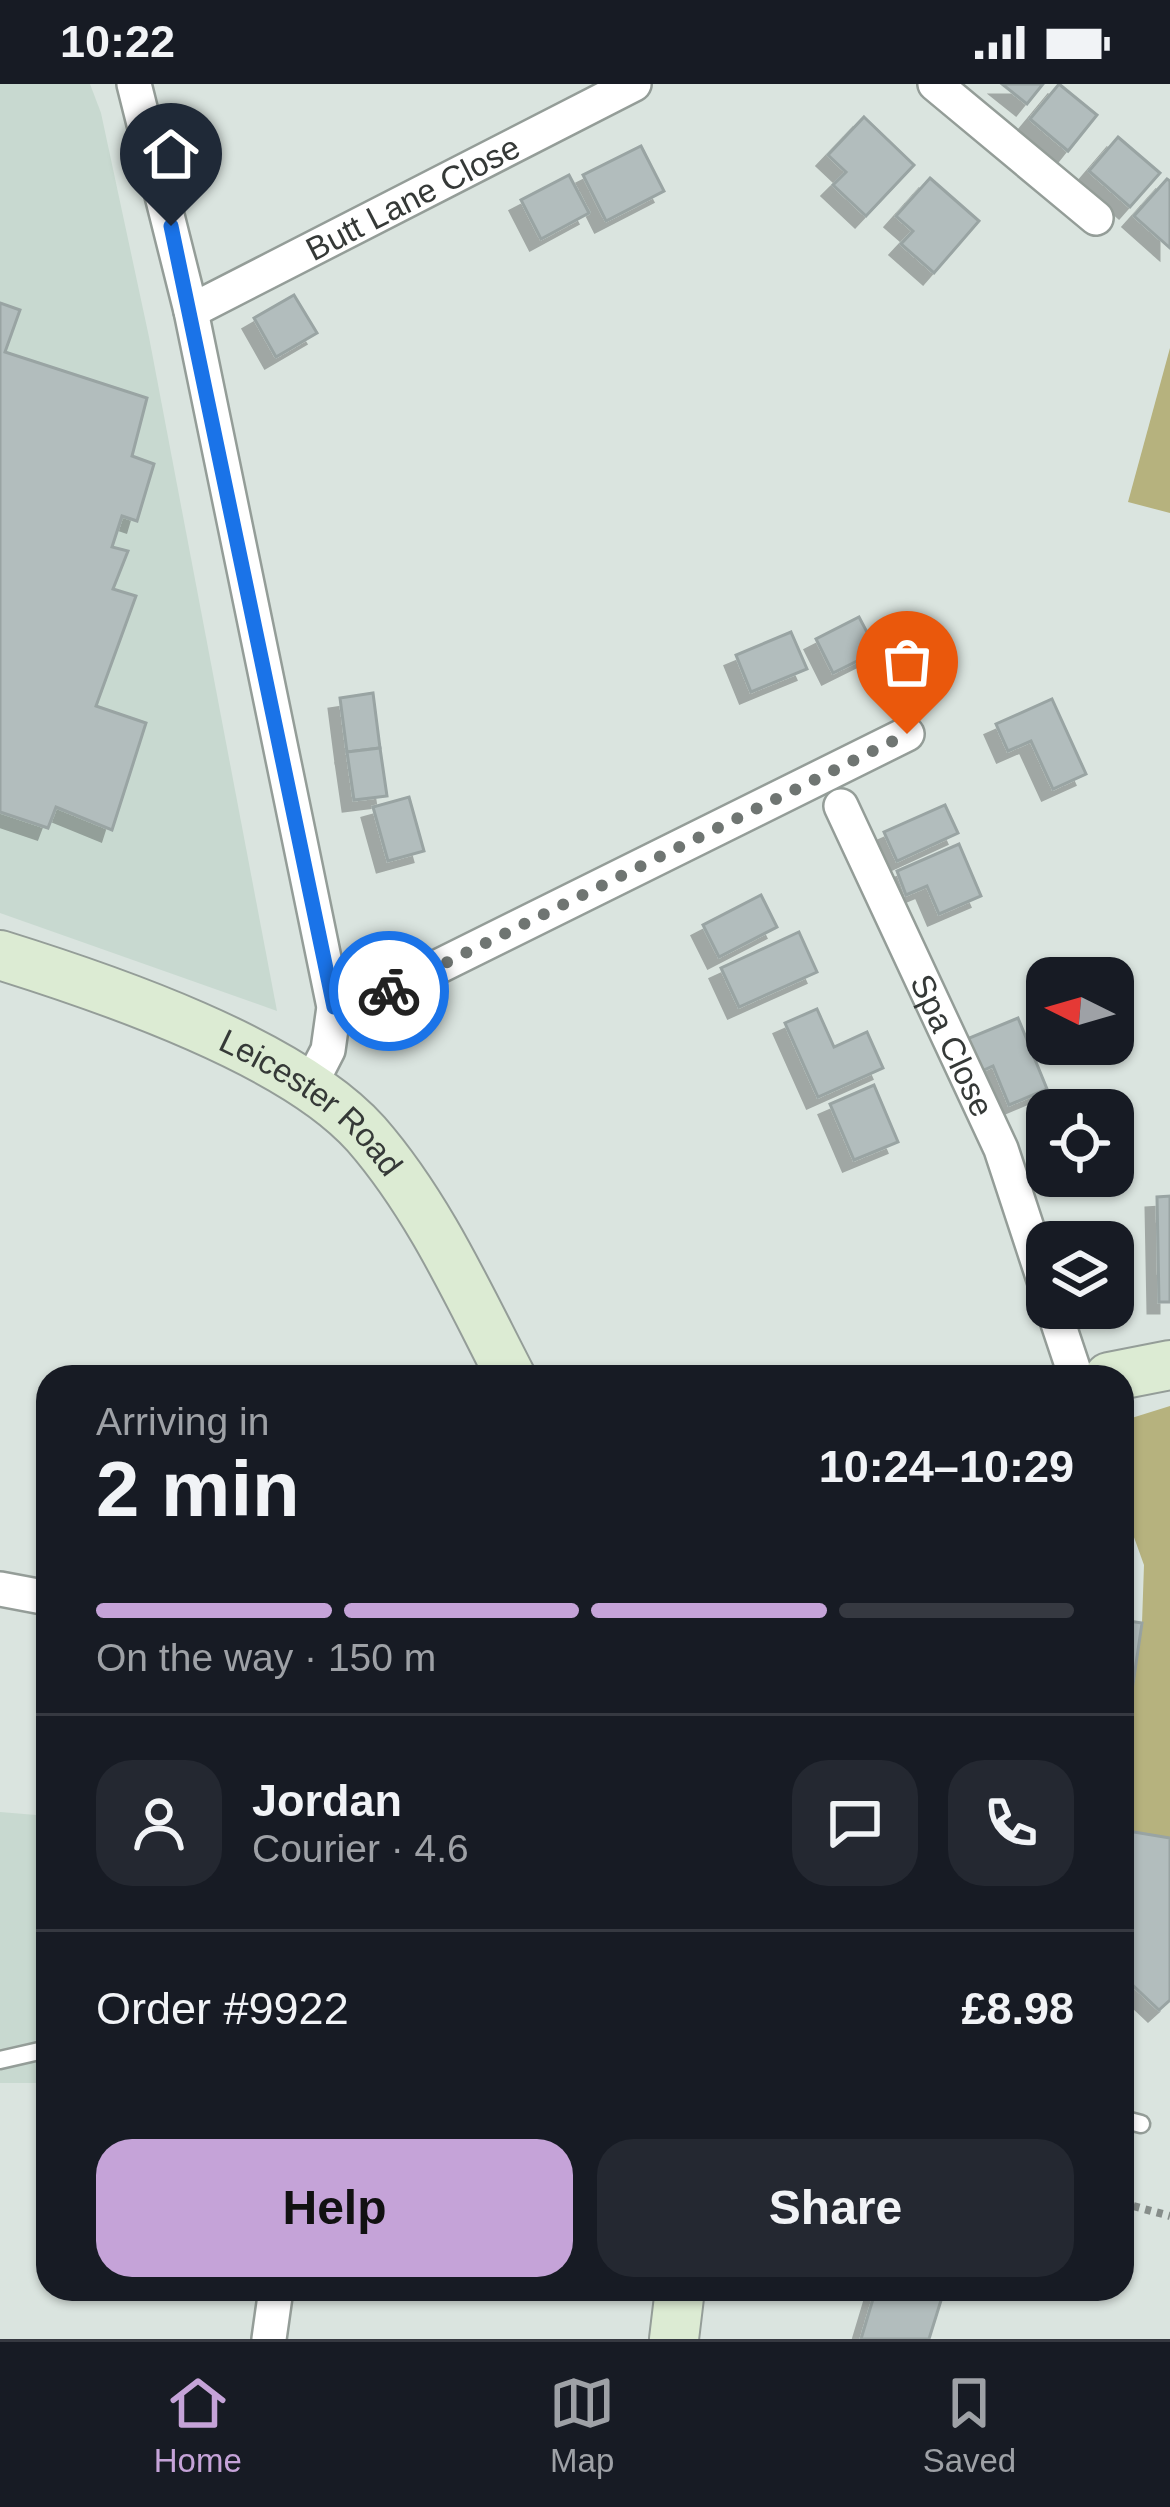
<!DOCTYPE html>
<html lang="en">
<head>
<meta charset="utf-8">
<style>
	:root { --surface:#171b24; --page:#242831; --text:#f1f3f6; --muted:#9ea1a6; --line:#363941; --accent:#c5a3d8 }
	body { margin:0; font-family:Arial,sans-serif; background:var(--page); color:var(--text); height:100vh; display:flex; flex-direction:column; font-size:45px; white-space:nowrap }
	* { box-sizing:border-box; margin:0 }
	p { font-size:39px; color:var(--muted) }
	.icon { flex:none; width:66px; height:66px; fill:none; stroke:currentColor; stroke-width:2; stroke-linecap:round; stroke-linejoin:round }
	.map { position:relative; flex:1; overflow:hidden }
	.drawer { position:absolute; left:36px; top:1281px; width:1098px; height:936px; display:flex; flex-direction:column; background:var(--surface); border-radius:36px; box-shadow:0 3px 9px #0004 }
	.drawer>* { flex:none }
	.needle { width:78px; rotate:275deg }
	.controls { position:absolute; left:1026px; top:873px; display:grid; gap:24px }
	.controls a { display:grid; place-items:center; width:108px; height:108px; border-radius:24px; background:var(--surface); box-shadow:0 3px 9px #0004; font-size:60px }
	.pin { position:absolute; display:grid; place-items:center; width:102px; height:102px; color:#fff; margin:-123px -51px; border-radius:50% 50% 50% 0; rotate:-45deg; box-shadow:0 0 12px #0007 }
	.pin .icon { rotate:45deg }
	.courier { position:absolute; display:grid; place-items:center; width:120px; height:120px; margin:-60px; border:9px solid #1a73e8; border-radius:50%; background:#fff; color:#222; box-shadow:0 3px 15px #0007 }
	.summary em { font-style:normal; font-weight:600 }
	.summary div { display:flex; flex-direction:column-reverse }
	.summary { display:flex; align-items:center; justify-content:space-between; height:204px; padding:0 60px }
	h1 { font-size:78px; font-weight:600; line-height:90px }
	.bar { display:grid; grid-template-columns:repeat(4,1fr); gap:18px 12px; align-content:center; height:144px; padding:0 60px }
	.bar i { height:15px; border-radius:9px; background:var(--line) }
	.bar .active { background:var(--accent) }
	.bar p { grid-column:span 4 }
	.line { display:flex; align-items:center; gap:30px; padding:0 60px; border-top:3px solid var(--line) }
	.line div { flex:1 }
	.round { display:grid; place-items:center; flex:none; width:126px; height:126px; border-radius:36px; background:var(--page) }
	.primary-button { display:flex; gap:24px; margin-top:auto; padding:24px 60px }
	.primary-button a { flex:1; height:138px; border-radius:36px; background:var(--accent); color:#111; font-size:48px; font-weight:600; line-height:138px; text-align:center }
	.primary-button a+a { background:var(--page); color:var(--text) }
	.status { display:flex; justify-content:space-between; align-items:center; height:84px; padding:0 60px; background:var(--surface); direction:ltr }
	.status svg { height:33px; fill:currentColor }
	.tabs { display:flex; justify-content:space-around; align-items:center; height:168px; border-top:3px solid var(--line); background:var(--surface); font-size:33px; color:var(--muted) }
	.tabs a { display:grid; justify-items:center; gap:6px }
	.tabs .active { color:var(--accent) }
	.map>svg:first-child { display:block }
	.built { fill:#c8d9d0 }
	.green { fill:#b6b27e }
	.building { fill:#b2bdbd; stroke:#99a4a3; stroke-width:3; filter:url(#shadow) }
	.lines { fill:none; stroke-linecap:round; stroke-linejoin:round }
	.service-casing { stroke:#949d98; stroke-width:21 }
	.minor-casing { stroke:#949d98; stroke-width:38 }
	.secondary-casing { stroke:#949d98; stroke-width:52 }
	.path { stroke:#868d8a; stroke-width:8; stroke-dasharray:6 6; stroke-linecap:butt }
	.service { stroke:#fff; stroke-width:16 }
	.minor { stroke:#fff; stroke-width:33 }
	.secondary { stroke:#dcebd3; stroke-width:48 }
	.done { stroke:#6f7572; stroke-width:12; stroke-dasharray:0 21.6 }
	.route { stroke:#1a73e8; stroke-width:15 }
	.labels { text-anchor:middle; stroke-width:9; stroke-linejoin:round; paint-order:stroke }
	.street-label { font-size:33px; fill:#353937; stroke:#dae4df }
</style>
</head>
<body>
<div class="status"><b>10:22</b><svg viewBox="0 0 49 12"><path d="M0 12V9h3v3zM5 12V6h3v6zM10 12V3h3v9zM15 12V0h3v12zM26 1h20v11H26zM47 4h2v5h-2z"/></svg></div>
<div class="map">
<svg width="1170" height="2255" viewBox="0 0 1170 2255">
	<defs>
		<filter id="shadow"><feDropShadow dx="-11" dy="11" stdDeviation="0" flood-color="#0004"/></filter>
	</defs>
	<rect width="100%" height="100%" fill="#dae4df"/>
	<g class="built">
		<polygon points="0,0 90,0 101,29 149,253 277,927 0,829"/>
		<polygon points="0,1728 48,1732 48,1999 0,1999"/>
	</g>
	<g class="green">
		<polygon points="1170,264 1170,429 1128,418"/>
		<polygon points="1170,1322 1170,1754 1122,1746 1122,1675 1142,1539 1144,1481 1122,1420 1122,1337"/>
	</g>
	<g class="building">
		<polygon points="1002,0 1043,0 1027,20"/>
		<polygon points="1059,0 1097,31 1068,67 1030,35"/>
		<polygon points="864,33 914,81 866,132 833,101 846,88 828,71"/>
		<polygon points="1118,53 1160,89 1130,123 1089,87"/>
		<polygon points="641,62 664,107 606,137 583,91"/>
		<polygon points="569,91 589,129 541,155 521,116"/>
		<polygon points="930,94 979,137 934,189 901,160 913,147 896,132"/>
		<polygon points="1167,95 1170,97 1170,164 1134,132"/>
		<polygon points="294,211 317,249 276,273 254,234"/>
		<polygon points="0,219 20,226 5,268 147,314 132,372 154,380 137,437 122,432 112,463 128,467 113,505 136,512 96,622 146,639 112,746 56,723 48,744 0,728"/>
		<polygon points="859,533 877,567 833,589 816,555"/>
		<polygon points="791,548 807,585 751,608 736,571"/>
		<polygon points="373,609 380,664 347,668 340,614"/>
		<polygon points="1052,615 1086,690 1053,705 1031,657 1008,667 996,640"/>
		<polygon points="380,664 387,712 354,716 347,668"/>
		<polygon points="409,713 424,767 388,777 373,723"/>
		<polygon points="945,721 958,749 897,777 884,748"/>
		<polygon points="959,760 981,812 939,830 927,802 906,811 897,787"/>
		<polygon points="761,811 777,843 719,873 703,841"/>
		<polygon points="799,848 817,888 739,923 721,884"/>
		<polygon points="817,925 834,963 867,948 883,984 818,1013 785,939"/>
		<polygon points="1018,934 1047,1005 1009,1021 993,982 975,990 962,957"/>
		<polygon points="874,1001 898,1058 854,1076 830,1020"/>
		<polygon points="1170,1112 1170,1218 1159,1218 1157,1113"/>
		<polygon points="1122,1536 1142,1539 1122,1675"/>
		<polygon points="1122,1746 1170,1754 1170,1916 1159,1926 1122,1891"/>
		<polygon points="876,2205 927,2205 943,2210 929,2255 861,2255"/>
	</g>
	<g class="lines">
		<defs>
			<g id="service">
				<polyline points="0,1976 48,1965"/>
				<polyline points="1122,2035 1141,2040"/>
			</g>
			<g id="minor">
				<polyline points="134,0 191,227 334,923 328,966 309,1003"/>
				<polyline points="935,0 1096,134"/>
				<path id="s1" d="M191 227 634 0"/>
				<path id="s2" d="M841 722 1001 1065 1047 1205"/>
				<polyline points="334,923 373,915 907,650"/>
				<polyline points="1053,1224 1076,1293"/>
				<polyline points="0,1505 48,1514"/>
				<polyline points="269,2255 276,2205"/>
			</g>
			<g id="secondary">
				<path id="s3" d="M0 871C106 904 292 967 366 1050 428 1121 468 1210 511 1293"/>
				<polyline points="1109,1293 1170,1281"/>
				<polyline points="674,2255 680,2205"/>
			</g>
		</defs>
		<use href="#service" class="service-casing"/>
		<use href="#minor" class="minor-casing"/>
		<use href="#secondary" class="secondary-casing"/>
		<polyline class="path" points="1122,2119 1170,2132"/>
		<use href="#service" class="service"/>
		<use href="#minor" class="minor"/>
		<use href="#secondary" class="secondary"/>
	</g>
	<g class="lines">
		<polyline class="done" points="389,907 907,650"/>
		<polyline class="route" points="171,142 334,923 374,915 389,907"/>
	</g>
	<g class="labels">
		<g class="street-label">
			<text dy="12" stroke="none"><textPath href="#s1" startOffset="249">Butt Lane Close</textPath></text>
			<text dy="12" stroke="none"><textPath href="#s2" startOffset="264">Spa Close</textPath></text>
			<text dy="12" stroke="none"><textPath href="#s3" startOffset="348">Leicester Road</textPath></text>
		</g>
	</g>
</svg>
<div class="controls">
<a><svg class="needle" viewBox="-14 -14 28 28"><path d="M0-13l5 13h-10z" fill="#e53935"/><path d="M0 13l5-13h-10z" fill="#9ea1a6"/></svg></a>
<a><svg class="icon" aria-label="locate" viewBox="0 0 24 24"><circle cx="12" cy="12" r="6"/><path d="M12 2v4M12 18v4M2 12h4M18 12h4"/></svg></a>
<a><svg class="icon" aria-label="layers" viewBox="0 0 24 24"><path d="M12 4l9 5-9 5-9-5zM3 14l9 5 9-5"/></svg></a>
</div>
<div class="pin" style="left:907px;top:650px;background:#ea580c"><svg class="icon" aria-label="bag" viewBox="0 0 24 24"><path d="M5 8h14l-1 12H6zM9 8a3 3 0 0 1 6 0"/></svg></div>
<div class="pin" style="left:171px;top:142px;background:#1f2937"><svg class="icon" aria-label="home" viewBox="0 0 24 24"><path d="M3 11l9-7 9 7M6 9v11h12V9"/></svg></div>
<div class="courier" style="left:389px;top:907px"><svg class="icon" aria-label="bike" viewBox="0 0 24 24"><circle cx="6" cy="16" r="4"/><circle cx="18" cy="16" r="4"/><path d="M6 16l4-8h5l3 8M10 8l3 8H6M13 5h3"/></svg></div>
<section class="drawer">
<div class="summary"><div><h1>2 min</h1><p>Arriving in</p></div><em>10:24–10:29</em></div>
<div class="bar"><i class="active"></i><i class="active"></i><i class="active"></i><i></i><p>On the way · 150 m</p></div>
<div class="line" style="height:216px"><a class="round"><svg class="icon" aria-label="person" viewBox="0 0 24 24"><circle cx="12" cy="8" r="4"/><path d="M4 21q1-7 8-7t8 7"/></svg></a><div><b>Jordan</b><p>Courier · 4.6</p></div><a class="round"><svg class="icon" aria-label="chat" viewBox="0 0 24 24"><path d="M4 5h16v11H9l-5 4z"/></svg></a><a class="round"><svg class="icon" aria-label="phone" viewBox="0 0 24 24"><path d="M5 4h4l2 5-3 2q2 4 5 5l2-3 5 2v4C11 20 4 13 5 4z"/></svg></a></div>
<div class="line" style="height:156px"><div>Order #9922</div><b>£8.98</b></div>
<div class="primary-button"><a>Help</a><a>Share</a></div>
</section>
</div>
<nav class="tabs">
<a class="active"><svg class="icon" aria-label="home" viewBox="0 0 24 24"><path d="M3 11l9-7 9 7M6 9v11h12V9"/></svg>Home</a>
<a><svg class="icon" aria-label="map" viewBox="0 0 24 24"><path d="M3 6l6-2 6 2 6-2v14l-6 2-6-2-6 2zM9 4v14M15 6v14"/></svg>Map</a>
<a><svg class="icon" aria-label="saved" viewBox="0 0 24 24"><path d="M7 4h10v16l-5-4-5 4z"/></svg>Saved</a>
</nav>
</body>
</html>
